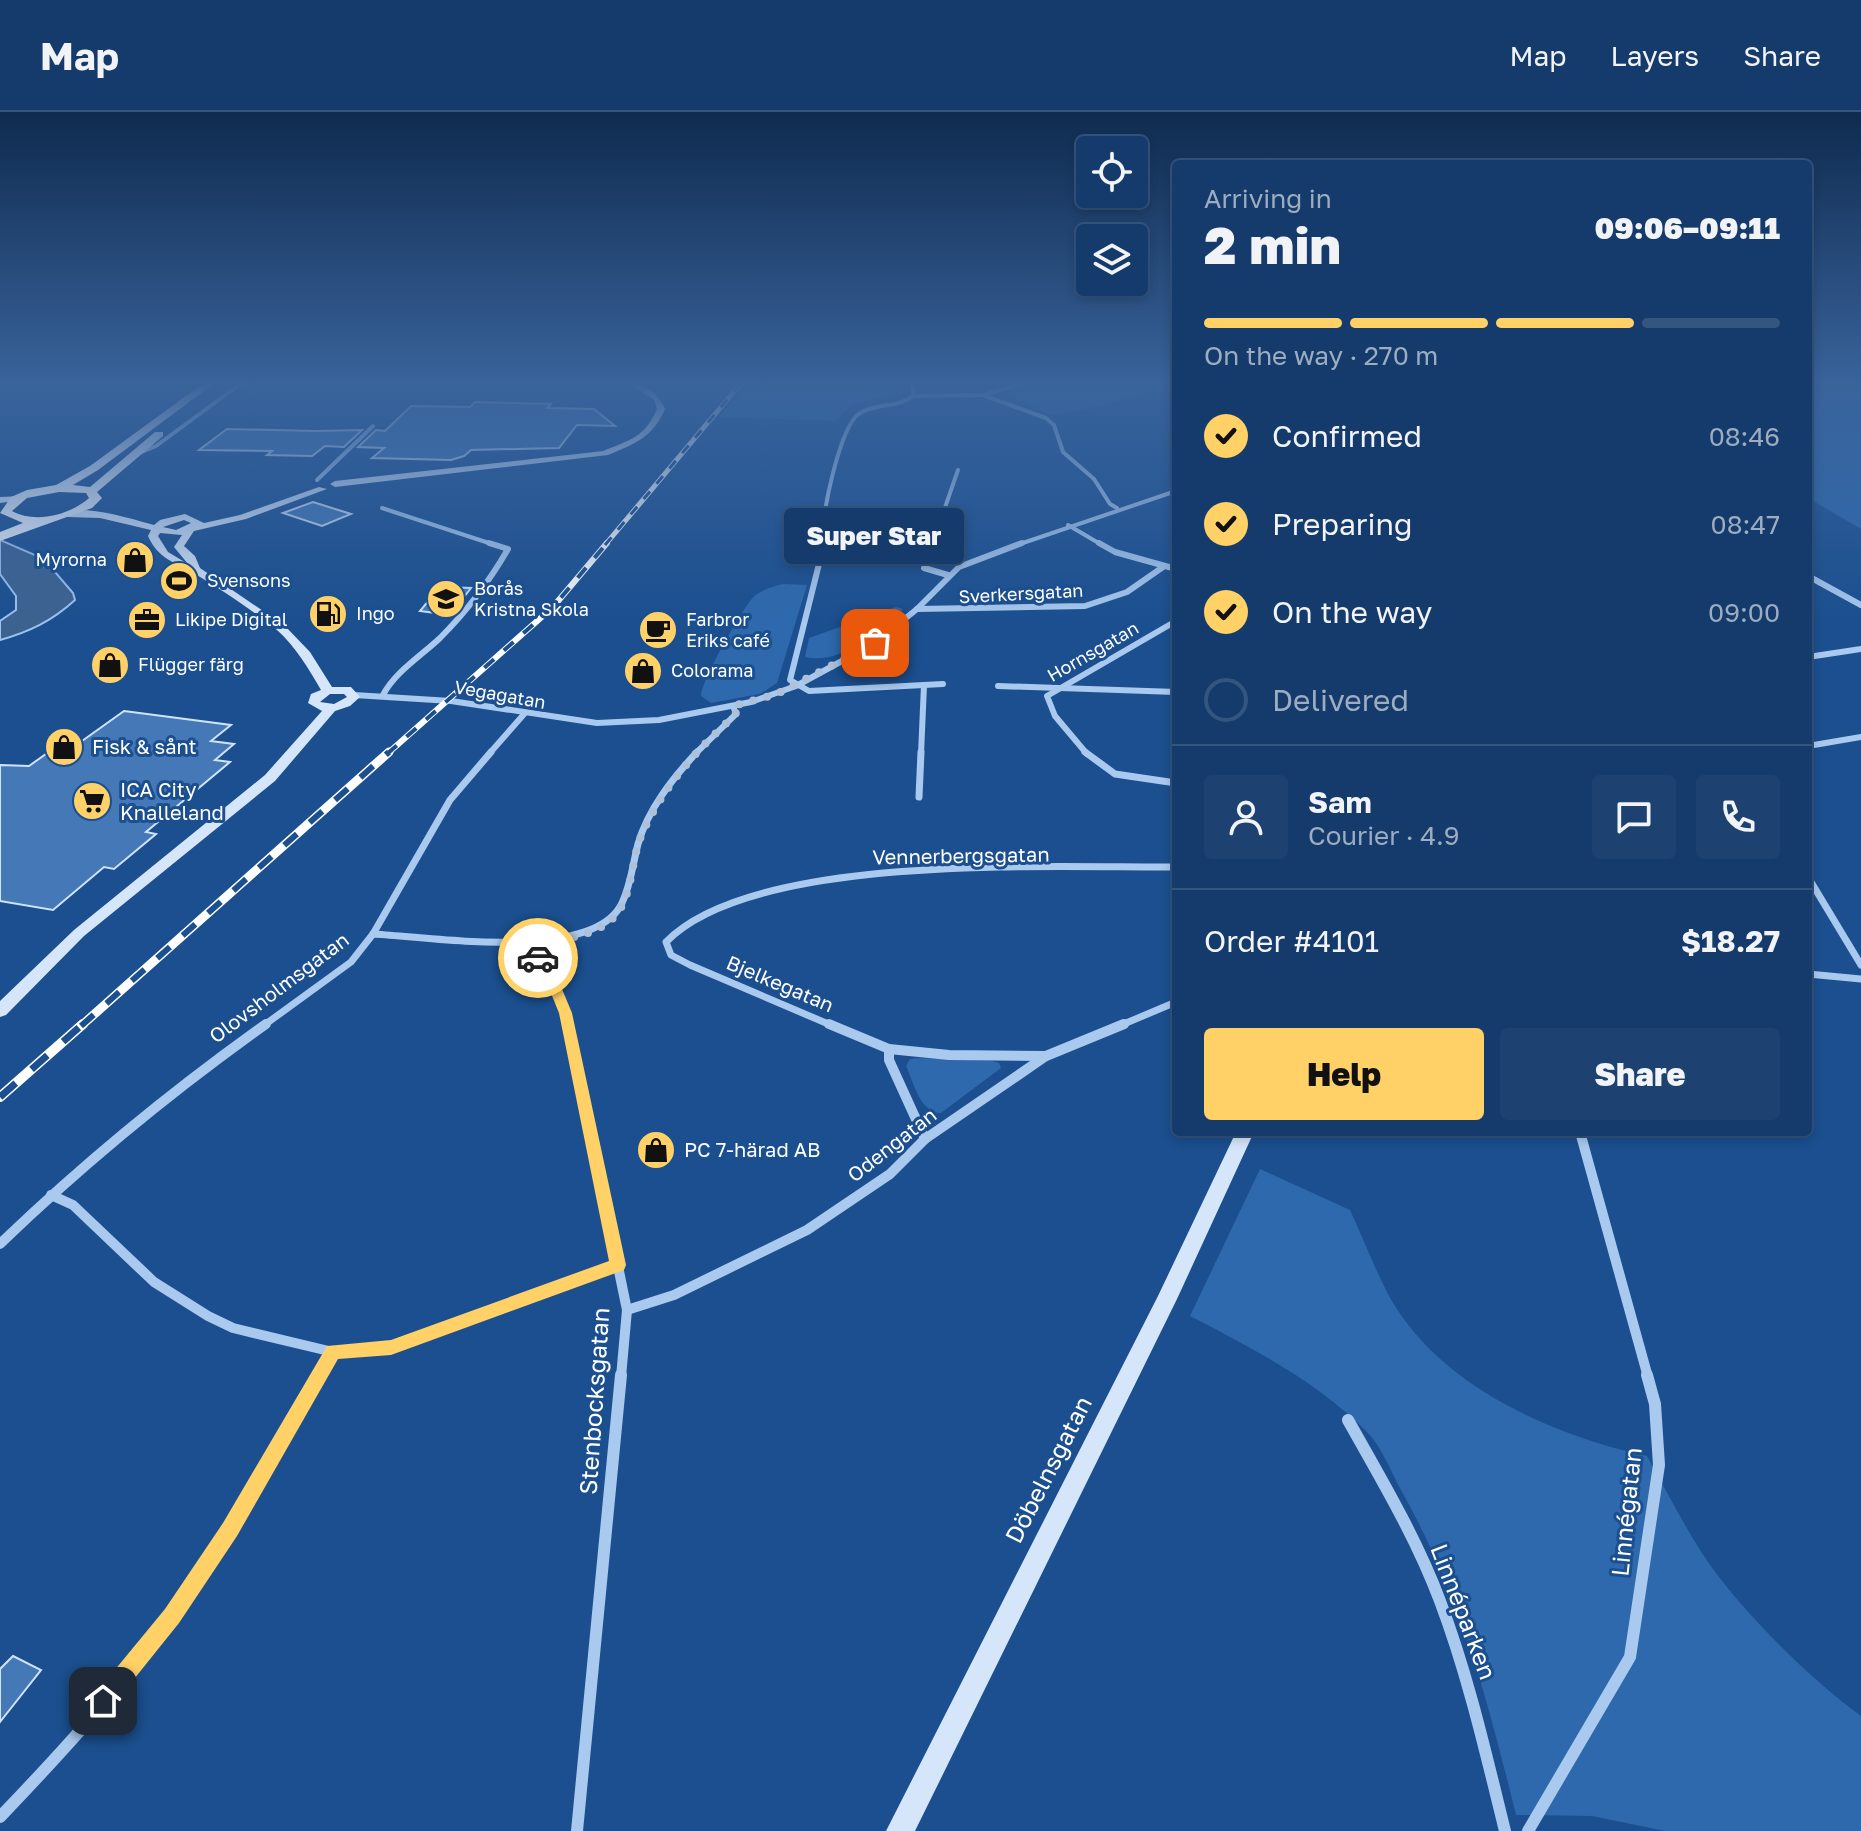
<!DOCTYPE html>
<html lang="en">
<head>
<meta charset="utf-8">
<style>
	:root { --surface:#143b6b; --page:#1d4271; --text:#f1f3f6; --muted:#9dadc1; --line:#33557e; --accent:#ffd166 }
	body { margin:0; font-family:"Golos Text",sans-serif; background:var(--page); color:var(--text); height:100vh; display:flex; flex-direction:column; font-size:30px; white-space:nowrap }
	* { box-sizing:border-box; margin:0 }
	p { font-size:26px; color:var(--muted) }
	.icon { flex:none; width:44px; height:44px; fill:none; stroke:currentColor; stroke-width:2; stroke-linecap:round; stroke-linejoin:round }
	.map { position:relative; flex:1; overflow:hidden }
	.sheet { position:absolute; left:1172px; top:48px; width:640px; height:976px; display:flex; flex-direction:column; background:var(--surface); border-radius:8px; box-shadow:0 4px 12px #0003,0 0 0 2px var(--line) }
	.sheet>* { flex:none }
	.controls { position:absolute; left:1076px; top:24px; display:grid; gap:16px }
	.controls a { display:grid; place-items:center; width:72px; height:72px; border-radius:8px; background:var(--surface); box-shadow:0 4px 12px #0003,0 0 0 2px var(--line); font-size:40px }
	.pin { position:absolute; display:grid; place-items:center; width:68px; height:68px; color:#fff; margin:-34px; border-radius:16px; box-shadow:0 4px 12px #0006 }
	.courier { position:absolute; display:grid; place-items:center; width:80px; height:80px; margin:-40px; border:6px solid #ffd166; border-radius:50%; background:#fff; color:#222; box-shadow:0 2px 10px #0007 }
	.bubble { position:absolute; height:56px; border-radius:8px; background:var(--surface); box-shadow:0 4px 12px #0003,0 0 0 2px var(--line); font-size:26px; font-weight:800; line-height:56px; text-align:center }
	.summary em { font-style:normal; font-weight:800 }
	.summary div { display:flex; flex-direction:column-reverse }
	.summary { display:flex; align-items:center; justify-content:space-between; height:136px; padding:0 32px }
	h1 { font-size:52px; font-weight:800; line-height:60px }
	.bar { display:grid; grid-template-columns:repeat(4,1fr); gap:12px 8px; align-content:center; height:96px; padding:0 32px }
	.bar i { height:10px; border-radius:6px; background:var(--line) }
	.bar .on { background:var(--accent) }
	.bar p { grid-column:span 4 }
	.line { display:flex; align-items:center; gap:20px; padding:0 32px; border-top:2px solid var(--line) }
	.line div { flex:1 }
	.round { display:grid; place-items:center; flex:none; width:84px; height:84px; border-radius:8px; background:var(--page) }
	ol { padding:0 32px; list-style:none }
	li { display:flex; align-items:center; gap:24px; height:88px }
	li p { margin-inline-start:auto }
	li .icon { padding:8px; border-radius:50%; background:var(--accent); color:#111; stroke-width:4 }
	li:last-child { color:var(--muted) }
	li i { width:44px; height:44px; border:4px solid var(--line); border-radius:50% }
	.cta { display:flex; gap:16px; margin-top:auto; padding:16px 32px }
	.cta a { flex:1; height:92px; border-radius:8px; background:var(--accent); color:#111; font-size:32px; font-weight:800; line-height:92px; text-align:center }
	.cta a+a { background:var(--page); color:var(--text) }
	header { display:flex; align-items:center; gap:48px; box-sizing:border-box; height:112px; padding:0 40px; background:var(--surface); border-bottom:2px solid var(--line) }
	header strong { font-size:38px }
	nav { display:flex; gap:44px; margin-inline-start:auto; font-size:28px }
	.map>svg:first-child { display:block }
	.green { fill:#2e69ad }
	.water { fill:#3c6290; stroke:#9cc4f0; stroke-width:2 }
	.building { fill:#4478b7; stroke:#cfe3fa; stroke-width:2 }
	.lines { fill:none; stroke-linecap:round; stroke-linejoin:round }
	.street-far4 { stroke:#a9c9ee; stroke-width:4 }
	.street-far3 { stroke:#a9c9ee; stroke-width:6 }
	.street-far2 { stroke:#a9c9ee; stroke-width:7 }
	.street-far1 { stroke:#a9c9ee; stroke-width:10 }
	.street { stroke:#a9c9ee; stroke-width:12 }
	.secondary { fill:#d6e6fa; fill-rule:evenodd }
	.primary { fill:#f0f6ff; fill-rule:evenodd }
	.rail-far3-casing { stroke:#fff; stroke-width:5 }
	.rail-far2-casing { stroke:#fff; stroke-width:6 }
	.rail-far1-casing { stroke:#fff; stroke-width:9 }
	.rail-casing { stroke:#fff; stroke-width:10 }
	.rail-far3 { stroke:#1b4f8f; stroke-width:3; stroke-dasharray:10; stroke-linecap:butt }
	.rail-far2 { stroke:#1b4f8f; stroke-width:4; stroke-dasharray:13; stroke-linecap:butt }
	.rail-far1 { stroke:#1b4f8f; stroke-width:6; stroke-dasharray:17; stroke-linecap:butt }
	.rail { stroke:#1b4f8f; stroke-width:7; stroke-dasharray:21; stroke-linecap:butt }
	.route { fill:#ffd166 }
	.done { stroke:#afc1d8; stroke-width:8; stroke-dasharray:0 14.4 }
	.labels { text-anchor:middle; stroke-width:6; stroke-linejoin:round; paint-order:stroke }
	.far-poi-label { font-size:18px; fill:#fff; stroke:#1b4f8f; text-anchor:start }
	.far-street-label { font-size:18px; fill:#fff; stroke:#1b4f8f }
	.poi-label { font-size:20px; fill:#fff; stroke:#1b4f8f; text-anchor:start }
	.street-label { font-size:20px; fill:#fff; stroke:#1b4f8f }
	.near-street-label { font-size:24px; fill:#fff; stroke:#1b4f8f }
</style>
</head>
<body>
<header>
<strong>Map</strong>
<nav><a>Map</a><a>Layers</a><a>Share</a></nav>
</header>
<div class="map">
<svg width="1861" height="1719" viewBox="0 0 1861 1719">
	<rect width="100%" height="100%" fill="#1b4f8f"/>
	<g class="green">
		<polygon points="751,270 899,271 890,282 851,293 836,309 719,305"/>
		<polygon points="1036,270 1119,270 1148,275 1144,280 1106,293 1052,303 1016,288 1015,281"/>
		<polygon points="1808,270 1861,270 1861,417 1808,386"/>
		<path d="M783 472 807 473 777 571 760 582 711 591 701 584C701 570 739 503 750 489 757 479 771 475 783 472Z"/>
		<path d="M896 495 903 497C877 520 842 553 805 545L809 526Z"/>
		<path d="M917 946 993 949 999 951 1001 956 941 1001C920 1001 914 971 906 954L910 947Z"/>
		<path d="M1260 1057 1350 1098C1363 1126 1374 1155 1388 1182 1438 1274 1550 1322 1647 1344 1665 1376 1682 1410 1702 1441 1737 1495 1809 1566 1861 1604V1719H1665L1592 1704 1516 1703C1487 1586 1461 1485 1401 1378 1391 1360 1382 1335 1367 1320 1318 1270 1252 1236 1190 1204Z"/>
	</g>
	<path class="water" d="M0 428 44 447 73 481 75 488C52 509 29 520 0 528V509L16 498V484L0 462Z"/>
	<g class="building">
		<polygon points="475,290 551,292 547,296 594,297 615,314 577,313 559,336 471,338 464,344 451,348 372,346 384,336 358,335 376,318 385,319 411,294 470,295"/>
		<polygon points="227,317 315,319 362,318 344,335 325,334 312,344 267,343 272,339 199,338"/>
		<polygon points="313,390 351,402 322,414 283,401"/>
		<polygon points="440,475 471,476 450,503 420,499"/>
		<polygon points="124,599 231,613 211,629 234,632 215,648 230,650 146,720 156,722 114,757 104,755 53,798 0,789 0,653 29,654 67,627 82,629"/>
		<polygon points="13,1544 41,1558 0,1610 0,1557"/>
	</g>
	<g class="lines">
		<g class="street-far4">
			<polyline points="913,270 913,284"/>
			<polyline points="913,284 984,283 1025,270"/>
			<polyline points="985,284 1046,306 1054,313 1063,340 1094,367 1110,392 1117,396"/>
			<polyline points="137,342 156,334 243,270"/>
			<polyline points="317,368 373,314"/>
			<polyline points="382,396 495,433"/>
			<polyline points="1068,413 1102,433"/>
			<path d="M821 433C821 408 839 314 860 301 876 291 897 296 913 284"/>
			<polyline points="932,433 958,358"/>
			<polyline points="1017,433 1176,379"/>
		</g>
		<g class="street-far3">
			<polyline points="821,431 821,444 790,568 809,579 943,572"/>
			<polyline points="933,431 924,456 948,463"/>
			<polyline points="1099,431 1115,440 1176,457"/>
			<polyline points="1808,464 1861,493"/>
			<polyline points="917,497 1085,494 1127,480 1163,455"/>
			<polyline points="1808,545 1861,537"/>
			<polyline points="998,574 1176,580"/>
			<polyline points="354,583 451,589 597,611 659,608 751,590 796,574 875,531 917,497 959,455 1022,431"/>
			<path d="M383 583C395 560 421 544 440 526 467 499 489 470 508 437L489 431"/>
			<polyline points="1808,634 1861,625"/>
			<polyline points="489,642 525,601"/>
			<polyline points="695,642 736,602 733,594"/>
			<polyline points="921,642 924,573"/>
			<polyline points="1087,642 1055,604 1047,584 1176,509"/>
		</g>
		<g class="street-far2">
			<polyline points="1085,640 1115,662 1176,671"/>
			<polyline points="919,685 921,640"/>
			<polyline points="1808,765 1861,853"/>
			<path d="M373 822C429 825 594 851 622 791 631 772 633 751 638 732 648 697 673 666 697 640"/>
			<polyline points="535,829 534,840 548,858 569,914"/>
			<polyline points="1808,862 1861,867"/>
			<polyline points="263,914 351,850 373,822 450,688 491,640"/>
			<path d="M833 914 690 853 671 843 666 830C754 740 1053 756 1176 755"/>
			<polyline points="1119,914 1176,890"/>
		</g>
		<g class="street-far1">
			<polyline points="568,912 627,1198 621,1265"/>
			<polyline points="829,912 889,937 949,943 1046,944"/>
			<polyline points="889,937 889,948 925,1027"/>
			<polyline points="1580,1020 1648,1265"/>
			<polyline points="51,1083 73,1093 154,1170 208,1204 233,1216 333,1240 391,1235 618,1153"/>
			<path d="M0 1132C83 1052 172 979 266 912"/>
			<polyline points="627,1198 674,1183 807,1118 890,1062 925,1027 1046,944 1124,912"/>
			<polyline points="319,1265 333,1240"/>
		</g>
		<g class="street">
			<path d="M1348 1308C1381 1367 1416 1425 1440 1489 1468 1563 1486 1642 1505 1719"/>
			<path d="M0 1705C70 1632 139 1556 195 1472 241 1405 279 1333 320 1263"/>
			<polyline points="577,1719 621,1263"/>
			<polyline points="1528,1719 1630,1545 1659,1353 1655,1292 1647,1263"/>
		</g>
		<g class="secondary">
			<path d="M627 270C643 270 659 282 665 297 653 325 635 332 608 343L335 375 330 372 335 369 603 339C630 328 645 325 657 297L654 288Z"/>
			<path d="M319 375 327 377 246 407 194 419 184 434 195 444 200 456 285 514 310 540 332 575H351L360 585 350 594 335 599 275 669 84 824 6 903 0 905V889L74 818 265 663 322 599 308 591 311 582 321 578C308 556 296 535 277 518 255 500 219 476 195 462 175 450 158 447 148 424L151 418 100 406 68 405 63 402C84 391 131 407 154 413L160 408 185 402 204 411 240 403ZM184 408 191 411 176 418 163 415ZM160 421 182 423 174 435 188 452 168 440 158 424ZM330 582H344L347 585 334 592 320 590Z"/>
			<polygon points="23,384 23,388 0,391 0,385"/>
			<polygon points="1236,1020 1254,1020 1177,1187 915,1719 886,1719 1158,1184"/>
		</g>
		<path class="primary" d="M205 270H216L98 358 73 373 90 375 155 320H163V324L97 380 102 386 92 396 0 429V420L23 411 0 401 11 385 27 378 56 373 90 354ZM59 380 86 381 89 386C70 403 35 412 12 399L27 386Z"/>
		<defs>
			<polyline id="rail-far3" points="605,433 742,270"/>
			<polyline id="rail-far2" points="387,642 553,495 607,431"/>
			<polyline id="rail-far1" points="81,914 389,640"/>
			<polyline id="rail" points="0,985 83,912"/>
		</defs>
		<use href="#rail-far3" class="rail-far3-casing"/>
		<use href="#rail-far2" class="rail-far2-casing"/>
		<use href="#rail-far1" class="rail-far1-casing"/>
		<use href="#rail" class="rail-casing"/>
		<use href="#rail-far3" class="rail-far3"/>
		<use href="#rail-far2" class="rail-far2"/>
		<use href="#rail-far1" class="rail-far1"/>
		<use href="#rail" class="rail"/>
	</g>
	<linearGradient id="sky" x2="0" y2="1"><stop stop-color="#0f2b4f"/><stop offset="0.53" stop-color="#39639b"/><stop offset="1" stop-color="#39639b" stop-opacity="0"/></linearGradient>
	<rect width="1861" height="511" fill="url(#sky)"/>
	<polygon class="route" points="534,843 543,843 554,858 572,901 626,1153 624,1158 391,1243 338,1247 237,1424 179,1511 110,1597 103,1600 95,1597 92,1589 95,1582 165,1497 223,1411 327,1234 391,1228 609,1149 559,901 542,859 532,846"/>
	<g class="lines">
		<path class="done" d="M538 846 534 840 535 829C562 828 596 825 615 804 633 784 631 746 642 722 663 674 698 637 736 602L733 594 777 582 875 531"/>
	</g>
	<defs>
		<symbol id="shop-disc" viewBox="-11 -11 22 22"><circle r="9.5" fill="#ffd166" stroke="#1b4f8f"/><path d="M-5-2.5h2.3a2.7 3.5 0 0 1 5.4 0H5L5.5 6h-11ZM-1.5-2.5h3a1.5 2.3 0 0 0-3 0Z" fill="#111"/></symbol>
		<symbol id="stadium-disc" viewBox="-11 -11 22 22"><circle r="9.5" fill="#ffd166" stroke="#1b4f8f"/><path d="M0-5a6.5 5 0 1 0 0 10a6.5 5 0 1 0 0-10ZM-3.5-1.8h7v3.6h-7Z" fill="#111"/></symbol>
		<symbol id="school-disc" viewBox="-11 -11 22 22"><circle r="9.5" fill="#ffd166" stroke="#1b4f8f"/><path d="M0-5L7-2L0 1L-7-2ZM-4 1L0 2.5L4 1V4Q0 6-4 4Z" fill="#111"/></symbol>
		<symbol id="fuel-disc" viewBox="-11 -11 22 22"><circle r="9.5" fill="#ffd166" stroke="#1b4f8f"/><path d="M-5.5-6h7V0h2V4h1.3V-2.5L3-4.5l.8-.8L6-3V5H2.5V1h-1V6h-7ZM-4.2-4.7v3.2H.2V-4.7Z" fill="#111"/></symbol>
		<symbol id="office-disc" viewBox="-11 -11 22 22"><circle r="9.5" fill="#ffd166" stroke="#1b4f8f"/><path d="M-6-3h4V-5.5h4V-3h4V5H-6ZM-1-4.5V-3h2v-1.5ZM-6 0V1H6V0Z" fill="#111"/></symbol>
		<symbol id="cafe-disc" viewBox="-11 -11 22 22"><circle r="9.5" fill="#ffd166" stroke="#1b4f8f"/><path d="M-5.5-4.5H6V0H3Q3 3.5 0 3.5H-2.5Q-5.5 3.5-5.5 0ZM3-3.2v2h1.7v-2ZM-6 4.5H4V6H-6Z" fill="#111"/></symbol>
		<symbol id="supermarket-disc" viewBox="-11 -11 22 22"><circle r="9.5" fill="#ffd166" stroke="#1b4f8f"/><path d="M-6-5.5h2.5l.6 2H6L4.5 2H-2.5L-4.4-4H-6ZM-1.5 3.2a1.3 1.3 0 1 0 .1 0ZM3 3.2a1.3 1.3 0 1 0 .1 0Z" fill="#111"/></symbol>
	</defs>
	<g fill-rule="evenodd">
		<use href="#shop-disc" x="113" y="426" width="44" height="44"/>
		<use href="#stadium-disc" x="157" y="447" width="44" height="44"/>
		<use href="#school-disc" x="424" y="465" width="44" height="44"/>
		<use href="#fuel-disc" x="306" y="480" width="44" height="44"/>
		<use href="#office-disc" x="125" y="486" width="44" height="44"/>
		<use href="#cafe-disc" x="636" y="496" width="44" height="44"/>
		<use href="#shop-disc" x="88" y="531" width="44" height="44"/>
		<use href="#shop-disc" x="621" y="537" width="44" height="44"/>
		<use href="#shop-disc" x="42" y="613" width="44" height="44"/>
		<use href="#supermarket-disc" x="70" y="667" width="44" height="44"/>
		<use href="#shop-disc" x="634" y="1016" width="44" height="44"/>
	</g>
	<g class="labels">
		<g class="far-poi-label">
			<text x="107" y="454" text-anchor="end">Myrorna</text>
			<text x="207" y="475">Svensons</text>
			<text x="474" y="483">Borås<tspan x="474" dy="21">Kristna Skola</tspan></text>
			<text x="356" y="508">Ingo</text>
			<text x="175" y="514">Likipe Digital</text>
			<text x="686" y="514">Farbror<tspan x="686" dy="21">Eriks café</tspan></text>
			<text x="138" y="559">Flügger färg</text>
			<text x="671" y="565">Colorama</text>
		</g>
		<g class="far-street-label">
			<text transform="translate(1021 482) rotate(-3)" y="6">Sverkersgatan</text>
			<text transform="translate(1093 540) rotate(-30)" y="6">Hornsgatan</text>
			<text transform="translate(500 583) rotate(10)" y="6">Vegagatan</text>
		</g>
		<g class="poi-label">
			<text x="92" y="642">Fisk &amp; sånt</text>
			<text x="120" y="685">ICA City<tspan x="120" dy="23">Knalleland</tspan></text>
			<text x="684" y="1045">PC 7-härad AB</text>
		</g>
		<g class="street-label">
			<text transform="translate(961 744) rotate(-1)" y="7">Vennerbergsgatan</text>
			<text transform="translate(780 872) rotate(23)" y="7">Bjelkegatan</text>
			<text transform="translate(279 876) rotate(-37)" y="7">Olovsholmsgatan</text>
			<text transform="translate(892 1033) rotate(-38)" y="7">Odengatan</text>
		</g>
		<g class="near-street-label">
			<text transform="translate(595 1289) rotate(-86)" y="8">Stenbocksgatan</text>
			<text transform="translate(1049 1358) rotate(-63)" y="8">Döbelnsgatan</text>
			<text transform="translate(1627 1400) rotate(-84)" y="8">Linnégatan</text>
			<text transform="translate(1463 1500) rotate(69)" y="8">Linnéparken</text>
		</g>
	</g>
</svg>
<div class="controls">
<a><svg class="icon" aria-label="locate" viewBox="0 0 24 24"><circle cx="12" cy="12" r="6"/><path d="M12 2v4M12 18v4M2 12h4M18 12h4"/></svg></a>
<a><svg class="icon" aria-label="layers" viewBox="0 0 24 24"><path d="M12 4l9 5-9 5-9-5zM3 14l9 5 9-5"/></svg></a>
</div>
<div class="pin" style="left:875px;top:531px;background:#ea580c"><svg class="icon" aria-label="bag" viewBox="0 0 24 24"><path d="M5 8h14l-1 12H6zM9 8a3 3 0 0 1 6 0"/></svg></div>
<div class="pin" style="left:103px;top:1589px;background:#1f2937"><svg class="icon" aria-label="home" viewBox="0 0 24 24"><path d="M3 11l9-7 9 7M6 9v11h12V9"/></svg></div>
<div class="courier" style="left:538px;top:846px"><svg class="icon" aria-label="car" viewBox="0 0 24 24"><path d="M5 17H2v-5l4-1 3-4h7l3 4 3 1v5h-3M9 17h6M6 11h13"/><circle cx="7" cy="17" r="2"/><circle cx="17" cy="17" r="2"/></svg></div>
<div class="bubble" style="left:784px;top:396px;width:180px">Super Star</div>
<section class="sheet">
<div class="summary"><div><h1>2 min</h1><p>Arriving in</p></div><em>09:06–09:11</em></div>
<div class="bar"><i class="on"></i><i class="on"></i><i class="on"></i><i></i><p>On the way · 270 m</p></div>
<ol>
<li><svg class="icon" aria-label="check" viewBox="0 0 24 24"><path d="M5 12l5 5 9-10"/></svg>Confirmed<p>08:46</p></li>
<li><svg class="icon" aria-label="check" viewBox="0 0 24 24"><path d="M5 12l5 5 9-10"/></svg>Preparing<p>08:47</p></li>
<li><svg class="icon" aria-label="check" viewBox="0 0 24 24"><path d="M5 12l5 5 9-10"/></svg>On the way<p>09:00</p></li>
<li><i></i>Delivered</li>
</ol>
<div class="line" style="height:144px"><a class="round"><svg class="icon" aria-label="person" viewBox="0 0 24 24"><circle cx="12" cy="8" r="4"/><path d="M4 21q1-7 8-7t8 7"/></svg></a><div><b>Sam</b><p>Courier · 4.9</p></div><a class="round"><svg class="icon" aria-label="chat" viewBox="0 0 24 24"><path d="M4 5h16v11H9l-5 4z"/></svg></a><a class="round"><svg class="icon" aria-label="phone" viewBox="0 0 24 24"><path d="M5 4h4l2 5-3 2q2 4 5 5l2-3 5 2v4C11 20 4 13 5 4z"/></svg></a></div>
<div class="line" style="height:104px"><div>Order #4101</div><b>$18.27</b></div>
<div class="cta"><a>Help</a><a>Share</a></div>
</section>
</div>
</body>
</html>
